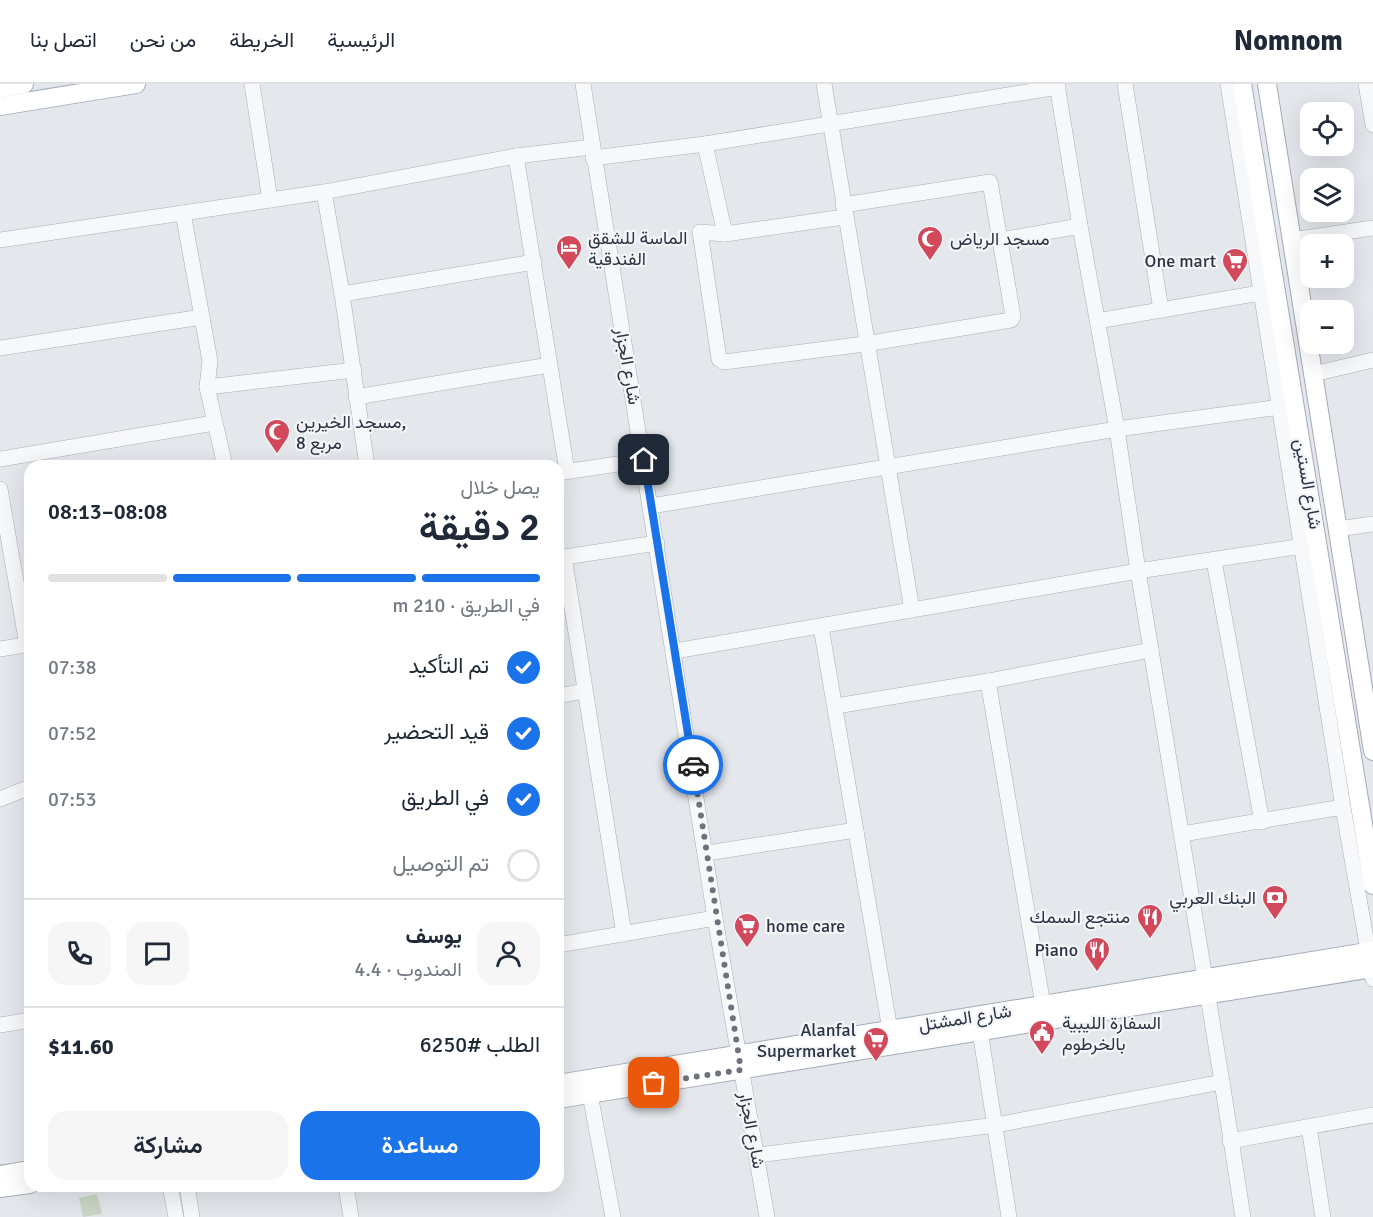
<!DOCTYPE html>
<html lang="ar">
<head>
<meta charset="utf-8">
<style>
	:root { --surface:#fff; --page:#f6f6f7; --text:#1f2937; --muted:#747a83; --line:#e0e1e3; --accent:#1a73e8 }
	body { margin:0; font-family:Signika,Vazirmatn,sans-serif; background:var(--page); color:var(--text); direction:rtl; height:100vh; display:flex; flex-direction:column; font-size:22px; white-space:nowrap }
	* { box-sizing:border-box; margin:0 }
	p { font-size:20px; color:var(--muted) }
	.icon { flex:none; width:33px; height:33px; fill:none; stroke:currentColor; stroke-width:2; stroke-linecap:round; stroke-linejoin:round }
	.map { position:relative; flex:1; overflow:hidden; direction:ltr }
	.panel { position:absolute; left:24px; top:376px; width:540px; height:732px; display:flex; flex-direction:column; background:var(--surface); border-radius:18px; box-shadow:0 6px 24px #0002; direction:rtl }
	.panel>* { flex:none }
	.controls { position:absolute; left:1300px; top:18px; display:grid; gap:12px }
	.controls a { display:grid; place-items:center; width:54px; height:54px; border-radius:12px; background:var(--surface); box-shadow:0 6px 24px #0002; font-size:30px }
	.pin { position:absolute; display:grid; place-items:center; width:51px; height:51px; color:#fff; margin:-26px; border-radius:12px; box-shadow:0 3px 9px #0006 }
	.courier { position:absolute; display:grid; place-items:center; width:60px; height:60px; margin:-30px; border:4px solid #1a73e8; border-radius:50%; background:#fff; color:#222; box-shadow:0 2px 8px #0007 }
	.head em { font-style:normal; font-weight:600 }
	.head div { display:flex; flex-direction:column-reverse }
	.head { display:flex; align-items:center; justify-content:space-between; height:102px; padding:0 24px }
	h1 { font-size:39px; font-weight:600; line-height:45px }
	.bar { display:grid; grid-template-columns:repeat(4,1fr); gap:9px 6px; align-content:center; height:72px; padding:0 24px }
	.bar i { height:8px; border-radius:4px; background:var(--line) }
	.bar .selected { background:var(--accent) }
	.bar p { grid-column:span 4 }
	.line { display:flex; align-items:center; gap:15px; padding:0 24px; border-top:2px solid var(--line) }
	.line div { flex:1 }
	.round { display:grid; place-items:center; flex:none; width:63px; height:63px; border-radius:18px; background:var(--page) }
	ol { padding:0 24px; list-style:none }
	li { display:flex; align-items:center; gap:18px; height:66px }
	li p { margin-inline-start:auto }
	li .icon { padding:6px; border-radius:50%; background:var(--accent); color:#fff; stroke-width:4 }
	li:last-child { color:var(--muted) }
	li i { width:33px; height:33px; border:3px solid var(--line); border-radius:50% }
	.action { display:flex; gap:12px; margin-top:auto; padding:12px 24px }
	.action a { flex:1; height:69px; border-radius:18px; background:var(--accent); color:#fff; font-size:24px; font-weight:600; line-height:69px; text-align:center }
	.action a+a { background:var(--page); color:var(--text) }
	header { display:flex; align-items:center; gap:36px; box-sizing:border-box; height:84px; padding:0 30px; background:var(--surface); border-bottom:2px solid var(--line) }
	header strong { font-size:28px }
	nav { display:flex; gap:33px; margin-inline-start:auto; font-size:21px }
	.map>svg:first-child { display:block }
	.green { fill:#c9d6c5 }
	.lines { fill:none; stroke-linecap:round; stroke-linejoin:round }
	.minor-casing { stroke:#a9aeb7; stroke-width:16 }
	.major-casing { stroke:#a3abb8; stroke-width:20 }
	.minor { stroke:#f7f8fa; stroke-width:15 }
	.major { stroke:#fff; stroke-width:18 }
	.done { stroke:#6c737f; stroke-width:6; stroke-dasharray:0 10.8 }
	.route { stroke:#1a73e8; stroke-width:8 }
	.labels { text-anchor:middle; stroke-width:4.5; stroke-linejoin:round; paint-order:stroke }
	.poi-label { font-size:18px; fill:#2b3445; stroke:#f4f6f9; text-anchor:start }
	.street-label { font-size:18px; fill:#2b3445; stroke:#f4f6f9 }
</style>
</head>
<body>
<header>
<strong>Nomnom</strong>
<nav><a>الرئيسية</a><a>الخريطة</a><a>من نحن</a><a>اتصل بنا</a></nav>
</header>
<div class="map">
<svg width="1373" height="1133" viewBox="0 0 1373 1133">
	<rect width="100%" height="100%" fill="#e4e7ec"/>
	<polygon class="green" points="97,1110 102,1130 83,1133 79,1114"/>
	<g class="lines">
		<defs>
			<g id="minor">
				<polyline points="252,0 270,116"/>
				<polyline points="583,0 715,834 767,1133"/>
				<polyline points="824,0 912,526"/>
				<polyline points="1057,0 1080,142 1117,345 1138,487 1222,998"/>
				<polyline points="1125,0 1161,226"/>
				<polyline points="1228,0 1343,723 1373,895"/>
				<polyline points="1366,0 1373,41"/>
				<polyline points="705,60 725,150 700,148 719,275 724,278 865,260 1011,236 1013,232 990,98 843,121"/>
				<polyline points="516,72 567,387"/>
				<polyline points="593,74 705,60 1058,3"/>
				<polyline points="324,108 342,210 367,382"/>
				<polyline points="183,129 210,277 207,303 225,382"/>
				<polyline points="725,150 844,133"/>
				<polyline points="0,156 324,108 516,72 592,63"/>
				<polyline points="1001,156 1080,142"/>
				<polyline points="1292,156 1373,144"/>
				<polyline points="342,210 534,178"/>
				<polyline points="1097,237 1260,209"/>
				<polyline points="0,264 202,233"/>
				<polyline points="1313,290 1373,276"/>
				<polyline points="207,303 354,286"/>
				<polyline points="356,313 549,281"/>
				<polyline points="0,375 214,339"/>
				<polyline points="558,389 644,376"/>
				<polyline points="0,405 27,561"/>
				<polyline points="651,422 1117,345 1280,323"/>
				<polyline points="1338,445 1373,440"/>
				<polyline points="564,473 624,850"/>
				<polyline points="558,474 657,459"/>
				<polyline points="1214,477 1262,738"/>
				<polyline points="821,543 890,946"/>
				<polyline points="0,565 30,560"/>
				<polyline points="675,567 1138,487 1303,462"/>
				<polyline points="988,597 1043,921"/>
				<polyline points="558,612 584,607"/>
				<polyline points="836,622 988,597 1151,566"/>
				<polyline points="0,715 30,703"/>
				<polyline points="1182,750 1343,723"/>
				<polyline points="707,769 856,746"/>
				<polyline points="558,861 715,834"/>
				<polyline points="0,941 30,936"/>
				<polyline points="980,947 1009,1133"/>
				<polyline points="590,1010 613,1133"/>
				<polyline points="1309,1043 1323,1133"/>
				<polyline points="1230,1057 1373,1031"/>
				<polyline points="758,1071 996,1041 1222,998 1243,1133"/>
				<polyline points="170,1102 176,1133"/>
				<polyline points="187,1102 192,1133"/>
				<polyline points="346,1102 351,1133"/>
			</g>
			<g id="major">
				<polyline points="1242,0 1373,801"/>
				<polyline points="1267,0 1373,667"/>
				<polyline points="0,4 24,0"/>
				<polyline points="0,22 136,0"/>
				<polyline points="558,1000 1373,867"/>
				<polyline points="558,1015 1373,884"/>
				<polyline points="0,1091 30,1086"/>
				<polyline points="0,1104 30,1100"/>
			</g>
		</defs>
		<use href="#minor" class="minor-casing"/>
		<use href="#major" class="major-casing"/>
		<use href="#minor" class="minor"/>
		<use href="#major" class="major"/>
	</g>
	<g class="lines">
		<polyline class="done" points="654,999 741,986 693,681"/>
		<polyline class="route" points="644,376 693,681"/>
	</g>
	<defs>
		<symbol id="mosque-pin" viewBox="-11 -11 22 30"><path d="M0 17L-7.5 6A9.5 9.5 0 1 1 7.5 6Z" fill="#d1495b" stroke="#f4f6f9"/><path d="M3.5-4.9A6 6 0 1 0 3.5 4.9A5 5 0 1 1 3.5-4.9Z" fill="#fff"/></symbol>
		<symbol id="hotel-pin" viewBox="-11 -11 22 30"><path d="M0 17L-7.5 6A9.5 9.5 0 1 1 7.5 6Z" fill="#d1495b" stroke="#f4f6f9"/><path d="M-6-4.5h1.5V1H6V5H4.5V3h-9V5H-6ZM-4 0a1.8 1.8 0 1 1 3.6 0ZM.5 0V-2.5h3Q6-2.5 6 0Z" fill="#fff"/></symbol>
		<symbol id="supermarket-pin" viewBox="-11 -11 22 30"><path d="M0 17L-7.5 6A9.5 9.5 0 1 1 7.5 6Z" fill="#d1495b" stroke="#f4f6f9"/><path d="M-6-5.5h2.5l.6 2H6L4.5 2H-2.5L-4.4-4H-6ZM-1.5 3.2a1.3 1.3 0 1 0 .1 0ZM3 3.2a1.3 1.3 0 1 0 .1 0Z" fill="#fff"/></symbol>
		<symbol id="bank-pin" viewBox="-11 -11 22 30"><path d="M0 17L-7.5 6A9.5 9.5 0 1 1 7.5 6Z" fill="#d1495b" stroke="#f4f6f9"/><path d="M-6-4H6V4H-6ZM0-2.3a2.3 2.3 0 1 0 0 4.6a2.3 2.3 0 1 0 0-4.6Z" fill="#fff"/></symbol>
		<symbol id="restaurant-pin" viewBox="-11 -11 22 30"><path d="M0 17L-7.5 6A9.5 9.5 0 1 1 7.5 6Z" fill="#d1495b" stroke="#f4f6f9"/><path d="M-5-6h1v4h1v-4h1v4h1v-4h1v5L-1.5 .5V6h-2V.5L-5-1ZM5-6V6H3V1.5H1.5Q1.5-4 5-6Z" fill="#fff"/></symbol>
		<symbol id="civic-pin" viewBox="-11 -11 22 30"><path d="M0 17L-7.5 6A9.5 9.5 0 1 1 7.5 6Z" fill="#d1495b" stroke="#f4f6f9"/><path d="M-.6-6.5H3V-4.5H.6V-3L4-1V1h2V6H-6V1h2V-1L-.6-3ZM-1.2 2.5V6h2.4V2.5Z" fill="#fff"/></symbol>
	</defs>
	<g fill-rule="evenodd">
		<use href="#mosque-pin" x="915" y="140" width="30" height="40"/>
		<use href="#hotel-pin" x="554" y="149" width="30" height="40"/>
		<use href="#supermarket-pin" x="1220" y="162" width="30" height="40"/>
		<use href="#mosque-pin" x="262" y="333" width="30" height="40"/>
		<use href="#bank-pin" x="1260" y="799" width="30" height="40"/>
		<use href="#restaurant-pin" x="1135" y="818" width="30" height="40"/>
		<use href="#supermarket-pin" x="732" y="827" width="30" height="40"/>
		<use href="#restaurant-pin" x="1082" y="851" width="30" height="40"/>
		<use href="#civic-pin" x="1027" y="934" width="30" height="40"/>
		<use href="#supermarket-pin" x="861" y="941" width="30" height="40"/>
	</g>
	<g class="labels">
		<g class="poi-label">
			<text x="588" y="160">الماسة للشقق<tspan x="588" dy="21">الفندقية</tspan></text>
			<text x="950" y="161">مسجد الرياض</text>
			<text x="1216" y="183" text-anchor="end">One mart</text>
			<text x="296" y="344">مسجد الخيرين,<tspan x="296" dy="21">مربع 8</tspan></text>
			<text x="1256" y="820" text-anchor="end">البنك العربي</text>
			<text x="1130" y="839" text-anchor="end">منتجع السمك</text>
			<text x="766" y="848">home care</text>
			<text x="1078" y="872" text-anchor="end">Piano</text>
			<text x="1062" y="945">السفارة الليبية<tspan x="1062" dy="21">بالخرطوم</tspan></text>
			<text x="856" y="952" text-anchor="end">Alanfal<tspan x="856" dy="21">Supermarket</tspan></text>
		</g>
		<g class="street-label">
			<text transform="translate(628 282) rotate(80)" y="6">شارع الجزار</text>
			<text transform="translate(1308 400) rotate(80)" y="6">شارع الستين</text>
			<text transform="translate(965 934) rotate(-9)" y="6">شارع المشتل</text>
			<text transform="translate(752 1046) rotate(79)" y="6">شارع الجزار</text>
		</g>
	</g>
</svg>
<div class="controls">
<a><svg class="icon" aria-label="locate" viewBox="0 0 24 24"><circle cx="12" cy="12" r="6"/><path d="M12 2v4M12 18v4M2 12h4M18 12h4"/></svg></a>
<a><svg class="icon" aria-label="layers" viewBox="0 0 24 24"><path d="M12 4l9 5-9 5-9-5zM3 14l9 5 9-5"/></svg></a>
<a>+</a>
<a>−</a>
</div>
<div class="pin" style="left:654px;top:999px;background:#ea580c"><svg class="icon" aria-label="bag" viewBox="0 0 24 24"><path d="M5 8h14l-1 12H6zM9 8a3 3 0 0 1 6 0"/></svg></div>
<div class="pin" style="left:644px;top:376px;background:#1f2937"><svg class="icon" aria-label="home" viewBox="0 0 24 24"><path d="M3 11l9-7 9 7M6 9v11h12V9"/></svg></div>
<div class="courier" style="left:693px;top:681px"><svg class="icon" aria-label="car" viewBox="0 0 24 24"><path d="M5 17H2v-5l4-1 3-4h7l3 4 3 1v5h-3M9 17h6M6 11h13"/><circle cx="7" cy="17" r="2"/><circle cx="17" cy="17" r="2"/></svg></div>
<section class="panel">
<div class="head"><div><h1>2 دقيقة</h1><p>يصل خلال</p></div><em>08:08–08:13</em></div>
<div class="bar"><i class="selected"></i><i class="selected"></i><i class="selected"></i><i></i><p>في الطريق · 210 m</p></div>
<ol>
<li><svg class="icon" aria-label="check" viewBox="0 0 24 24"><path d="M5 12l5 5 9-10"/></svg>تم التأكيد<p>07:38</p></li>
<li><svg class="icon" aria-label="check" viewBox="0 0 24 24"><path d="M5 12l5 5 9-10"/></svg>قيد التحضير<p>07:52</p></li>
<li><svg class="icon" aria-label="check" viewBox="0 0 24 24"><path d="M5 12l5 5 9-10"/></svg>في الطريق<p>07:53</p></li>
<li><i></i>تم التوصيل</li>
</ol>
<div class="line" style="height:108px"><a class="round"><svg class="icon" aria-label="person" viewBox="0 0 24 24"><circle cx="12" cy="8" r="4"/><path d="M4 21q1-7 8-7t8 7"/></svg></a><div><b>يوسف</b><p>المندوب · 4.4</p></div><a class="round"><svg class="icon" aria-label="chat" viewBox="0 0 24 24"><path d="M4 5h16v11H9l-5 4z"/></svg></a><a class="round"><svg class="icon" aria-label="phone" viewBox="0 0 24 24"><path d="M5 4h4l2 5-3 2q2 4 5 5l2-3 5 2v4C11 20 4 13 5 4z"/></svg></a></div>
<div class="line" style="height:78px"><div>الطلب #6250</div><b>$11.60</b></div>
<div class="action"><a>مساعدة</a><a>مشاركة</a></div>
</section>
</div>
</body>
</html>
